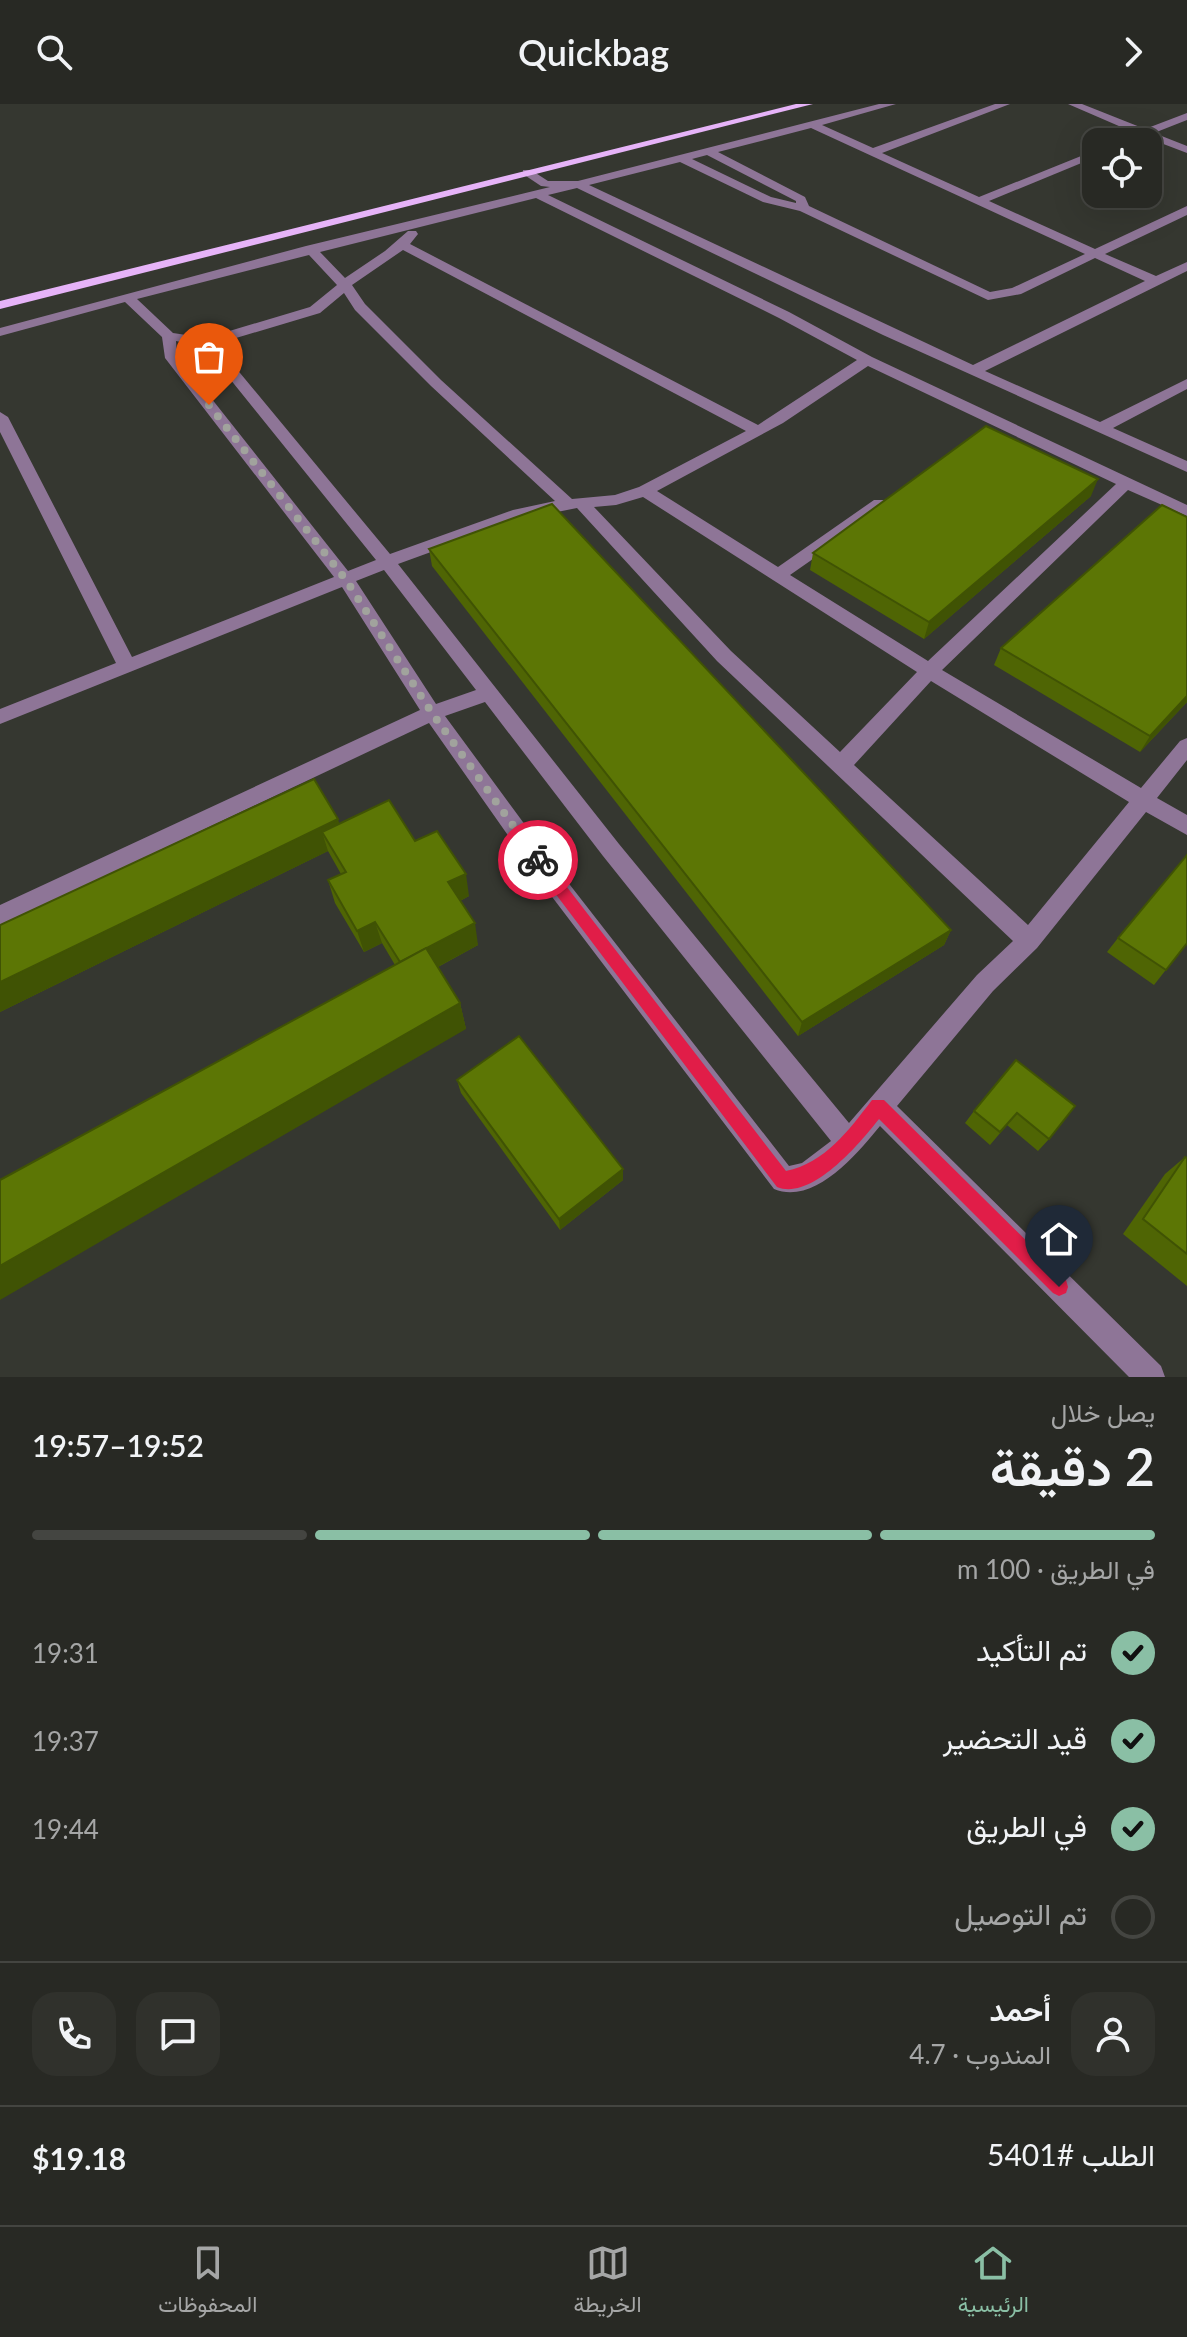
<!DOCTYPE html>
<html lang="ar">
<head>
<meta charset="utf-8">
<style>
	:root { --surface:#282924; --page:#30312c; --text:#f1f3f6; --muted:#a5a6a6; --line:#444541; --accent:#8abfa5 }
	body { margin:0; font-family:Lato,Vazirmatn,sans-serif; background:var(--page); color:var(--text); direction:rtl; height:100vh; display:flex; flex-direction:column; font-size:30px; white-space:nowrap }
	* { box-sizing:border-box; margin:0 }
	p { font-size:26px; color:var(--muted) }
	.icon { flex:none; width:44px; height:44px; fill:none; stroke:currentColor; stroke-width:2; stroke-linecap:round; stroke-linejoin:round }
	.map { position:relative; height:1273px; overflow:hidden; direction:ltr }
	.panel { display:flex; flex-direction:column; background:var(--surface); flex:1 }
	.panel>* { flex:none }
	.controls { position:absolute; left:1082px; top:24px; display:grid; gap:16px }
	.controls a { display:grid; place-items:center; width:80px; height:80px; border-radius:16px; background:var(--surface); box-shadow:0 8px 32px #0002,0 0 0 2px var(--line); font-size:40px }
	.pin { position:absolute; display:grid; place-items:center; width:68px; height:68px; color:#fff; margin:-82px -34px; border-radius:50% 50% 50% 0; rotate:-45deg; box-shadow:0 0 8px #0007 }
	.pin .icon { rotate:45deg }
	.courier { position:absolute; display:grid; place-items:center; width:80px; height:80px; margin:-40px; border:6px solid #e11d48; border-radius:50%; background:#fff; color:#222; box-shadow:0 2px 10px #0007 }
	.overview em { font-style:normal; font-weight:600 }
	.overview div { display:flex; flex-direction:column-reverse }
	.overview { display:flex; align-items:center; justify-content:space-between; height:136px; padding:0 32px }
	h1 { font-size:52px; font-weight:600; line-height:60px }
	.bar { display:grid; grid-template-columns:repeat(4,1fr); gap:12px 8px; align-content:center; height:96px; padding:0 32px }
	.bar i { height:10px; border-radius:6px; background:var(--line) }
	.bar .selected { background:var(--accent) }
	.bar p { grid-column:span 4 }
	.line { display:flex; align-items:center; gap:20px; padding:0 32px; border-top:2px solid var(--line) }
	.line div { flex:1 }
	.round { display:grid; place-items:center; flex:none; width:84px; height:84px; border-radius:24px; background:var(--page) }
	ol { padding:0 32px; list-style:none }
	li { display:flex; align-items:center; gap:24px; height:88px }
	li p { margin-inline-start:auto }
	li .icon { padding:8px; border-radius:50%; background:var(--accent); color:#111; stroke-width:4 }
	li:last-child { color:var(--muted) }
	li i { width:44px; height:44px; border:4px solid var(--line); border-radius:50% }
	header { display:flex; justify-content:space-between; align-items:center; height:104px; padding:0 32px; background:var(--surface); font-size:36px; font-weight:600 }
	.dock { display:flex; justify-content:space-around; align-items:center; height:112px; border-top:2px solid var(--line); background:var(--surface); font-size:22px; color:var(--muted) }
	.dock a { display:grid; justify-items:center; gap:4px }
	.dock .selected { color:var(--accent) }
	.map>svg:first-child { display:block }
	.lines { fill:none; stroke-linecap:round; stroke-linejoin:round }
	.minor { fill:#8e7597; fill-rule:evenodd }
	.major { fill:#e6b3f8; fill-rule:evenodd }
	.wall { fill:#4f6504 }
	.shaded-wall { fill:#405304 }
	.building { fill:#5c7605; stroke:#405304; stroke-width:2 }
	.route { fill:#e11d48 }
	.done { stroke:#a1a39d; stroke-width:8; stroke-dasharray:0 14.4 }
</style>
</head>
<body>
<header><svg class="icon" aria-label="forward" viewBox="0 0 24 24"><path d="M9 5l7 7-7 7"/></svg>Quickbag<svg class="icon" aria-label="search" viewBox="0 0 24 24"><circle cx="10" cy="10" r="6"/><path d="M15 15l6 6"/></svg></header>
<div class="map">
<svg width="1187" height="1273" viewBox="0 0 1187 1273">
	<rect width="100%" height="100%" fill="#353730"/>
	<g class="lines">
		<g class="minor">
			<path d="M879 0H896L822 21 873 44 995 0H1010L882 49 979 93 1096 46V53L989 97 1095 145 1187 102V111L1105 150 1156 172 1187 158V167L985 267 1100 318 1187 275V285L1113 324 1187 357V368L883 231 577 84 548 91 789 208 872 253 1187 401V412L1128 386 942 566 1141 684 1180 637 1187 634V656L1157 694 1187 711V731L1146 708 1037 844 993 887 897 1002 1161 1262 1165 1273H1129L880 1022C858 1049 814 1102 774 1085L540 777 429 619 0 822V801L420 606 342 483 0 620V605L116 559 0 328V308L8 313 132 553 334 473 165 254 162 233 125 198 0 232V224L306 142 550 83 541 82 523 70V66H531L548 77H578ZM811 24 1085 150 1012 184 990 188 809 102 805 93 718 48ZM707 51 796 97V99L771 93 692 55ZM680 58 763 98 800 107 988 196 1021 190 1095 154 1145 177 973 261 589 81ZM536 94 779 214 857 256 758 321 410 140 418 130 416 127H408L385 147 345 174 320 148ZM403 146 746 327 639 383 615 391 572 395 441 276 365 200 352 181ZM309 151 337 181 310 203 206 234 173 229 137 195ZM344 189 355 206 431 282 555 397 513 406 390 450 216 240 320 209ZM176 237 190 240 191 245 205 244 376 456 348 467 177 251ZM868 262 1116 380 928 557 790 471 886 404V396H874L778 463 657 387 783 319ZM643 393 917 568 840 648 731 547 594 403 616 401ZM577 404 717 557 1013 837 977 871 849 1019 619 740 398 460 522 415ZM384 466 476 586 436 600 356 477ZM931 577 1129 698 1028 821 854 661ZM485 598 603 752 831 1037 802 1059 789 1062 556 763 445 612Z"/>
			<polygon points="1068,0 1082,0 1145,25 1187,9 1187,16 1154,29 1187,42 1187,49 1145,33 1132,38 1117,38 1135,29"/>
		</g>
		<polygon class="major" points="796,0 813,0 0,205 0,197"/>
	</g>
	<g class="wall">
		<polygon points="1091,392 924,535 810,466 813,449"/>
		<polygon points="1187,413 1187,598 1140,648 994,561 1001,544"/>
		<polygon points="429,445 951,826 944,841 798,932 432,462"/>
		<polygon points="340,719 415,737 469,792 460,797 478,841 438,863 460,899 466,925 395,861 382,839 364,848 335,799 328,776 341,770 328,747 0,908 0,821"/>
		<polygon points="1118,834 1187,839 1154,881 1107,848"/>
		<polygon points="1016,956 1049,1035 1038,1047 1007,1021 990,1041 965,1019 974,1007"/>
		<polygon points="457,976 623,1076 560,1126 461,989"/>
		<polygon points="1185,1053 1187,1054 1187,1182 1123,1130 1165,1070"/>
	</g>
	<g class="shaded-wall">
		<polygon points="1098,375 1091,392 924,535 929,518"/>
		<polygon points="1187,592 1187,598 1140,648 1150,632"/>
		<polygon points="338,715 345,739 322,728 328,747 0,908 0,878"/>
		<polygon points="466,770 469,792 452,801 448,778"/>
		<polygon points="375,818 382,839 364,848 357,827"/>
		<polygon points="475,819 478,841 406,880 400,859"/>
		<polygon points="951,826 944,841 798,932 802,918"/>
		<polygon points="460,899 466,925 0,1196 0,1162"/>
		<polygon points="623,1065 623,1076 560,1126 559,1115"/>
	</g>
	<g class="building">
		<polygon points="986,322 1098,375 929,518 813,449"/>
		<polygon points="552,400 951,826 802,918 429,445"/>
		<polygon points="1162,401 1187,413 1187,592 1150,632 1001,544"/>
		<polygon points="314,675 338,715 0,878 0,821"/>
		<polygon points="389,696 415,737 437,727 466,770 448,778 475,819 400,858 375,818 357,827 328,776 346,768 322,728"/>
		<polygon points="1187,751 1187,839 1166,866 1118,834"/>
		<polygon points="426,844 460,899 0,1162 0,1076"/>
		<polygon points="519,932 623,1065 559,1115 457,976"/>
		<polygon points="1016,956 1075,1002 1049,1035 1017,1009 1000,1028 974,1007"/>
		<polygon points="1185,1053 1187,1054 1187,1150 1143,1115"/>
	</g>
	<path class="route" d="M538 750 543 752 786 1067C825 1059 849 1026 872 996H884L1066 1176 1068 1183 1066 1189 1059 1192 1053 1189 879 1015C860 1039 812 1097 777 1083L533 760 531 756Z"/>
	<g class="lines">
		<polyline class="done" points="209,301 346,476 432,609 538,756"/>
	</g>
</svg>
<div class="controls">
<a><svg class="icon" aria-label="locate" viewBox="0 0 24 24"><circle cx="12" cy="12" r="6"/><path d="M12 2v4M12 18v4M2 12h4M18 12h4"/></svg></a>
</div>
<div class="pin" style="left:209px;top:301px;background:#ea580c"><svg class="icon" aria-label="bag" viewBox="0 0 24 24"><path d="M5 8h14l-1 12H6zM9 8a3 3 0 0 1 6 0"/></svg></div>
<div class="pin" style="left:1059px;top:1183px;background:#1f2937"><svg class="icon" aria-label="home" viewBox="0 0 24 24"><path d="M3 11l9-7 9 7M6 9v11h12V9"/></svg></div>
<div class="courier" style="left:538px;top:756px"><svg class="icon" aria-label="bike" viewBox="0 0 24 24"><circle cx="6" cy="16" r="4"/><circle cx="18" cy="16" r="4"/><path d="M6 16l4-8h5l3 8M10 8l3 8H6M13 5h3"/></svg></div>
</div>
<section class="panel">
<div class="overview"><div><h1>2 دقيقة</h1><p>يصل خلال</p></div><em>19:52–19:57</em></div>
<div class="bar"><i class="selected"></i><i class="selected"></i><i class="selected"></i><i></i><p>في الطريق · 100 m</p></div>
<ol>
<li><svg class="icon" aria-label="check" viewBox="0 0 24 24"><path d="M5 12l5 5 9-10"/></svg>تم التأكيد<p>19:31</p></li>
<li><svg class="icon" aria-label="check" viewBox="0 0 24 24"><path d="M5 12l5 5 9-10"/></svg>قيد التحضير<p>19:37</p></li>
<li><svg class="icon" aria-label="check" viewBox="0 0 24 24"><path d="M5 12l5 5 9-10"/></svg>في الطريق<p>19:44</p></li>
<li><i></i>تم التوصيل</li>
</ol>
<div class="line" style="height:144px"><a class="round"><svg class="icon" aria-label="person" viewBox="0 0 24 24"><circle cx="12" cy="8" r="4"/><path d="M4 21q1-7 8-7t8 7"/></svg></a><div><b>أحمد</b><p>المندوب · 4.7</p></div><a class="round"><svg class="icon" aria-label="chat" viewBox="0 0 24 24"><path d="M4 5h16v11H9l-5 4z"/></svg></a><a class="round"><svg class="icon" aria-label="phone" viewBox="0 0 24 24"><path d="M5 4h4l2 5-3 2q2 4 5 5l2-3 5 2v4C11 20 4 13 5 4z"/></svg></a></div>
<div class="line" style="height:104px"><div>الطلب #5401</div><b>$19.18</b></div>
</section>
<nav class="dock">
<a class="selected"><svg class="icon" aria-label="home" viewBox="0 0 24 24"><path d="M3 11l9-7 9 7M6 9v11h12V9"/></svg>الرئيسية</a>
<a><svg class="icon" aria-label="map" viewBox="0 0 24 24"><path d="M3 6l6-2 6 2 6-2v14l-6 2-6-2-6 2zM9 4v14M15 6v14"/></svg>الخريطة</a>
<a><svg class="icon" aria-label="saved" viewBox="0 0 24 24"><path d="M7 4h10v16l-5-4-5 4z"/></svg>المحفوظات</a>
</nav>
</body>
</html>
